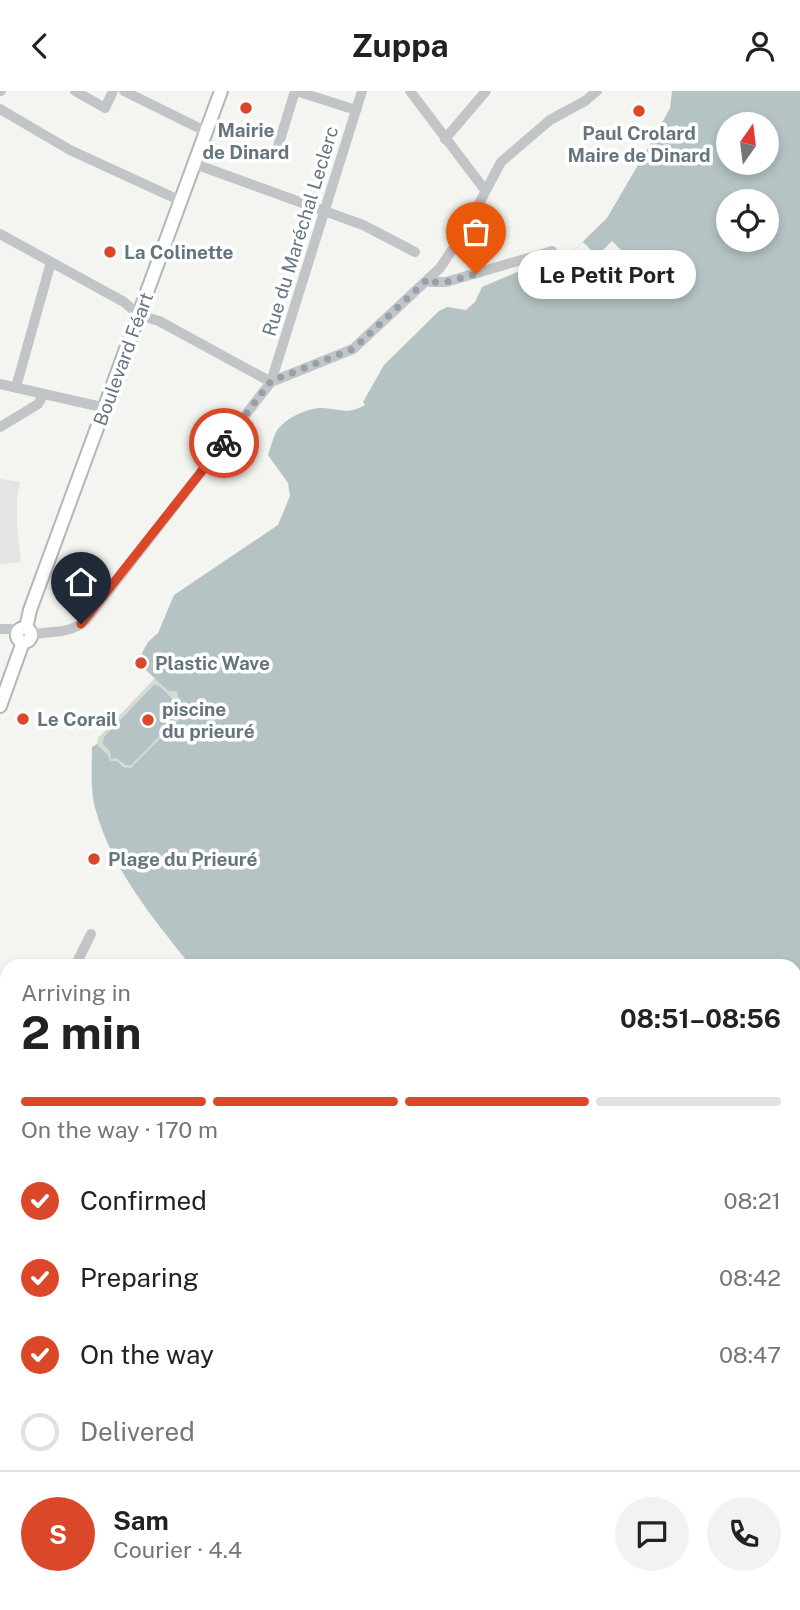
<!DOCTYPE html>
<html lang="en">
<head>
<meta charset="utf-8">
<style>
	:root { --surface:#fff; --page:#f2f2f2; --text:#222; --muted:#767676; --line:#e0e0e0; --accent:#db4829 }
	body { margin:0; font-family:"Public Sans",sans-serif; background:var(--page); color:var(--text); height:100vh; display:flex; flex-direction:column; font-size:26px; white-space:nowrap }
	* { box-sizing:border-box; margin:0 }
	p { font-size:23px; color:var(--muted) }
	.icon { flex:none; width:38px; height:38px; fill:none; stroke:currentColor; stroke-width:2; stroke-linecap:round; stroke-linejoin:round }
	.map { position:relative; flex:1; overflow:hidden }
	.drawer { position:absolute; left:0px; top:868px; width:802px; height:651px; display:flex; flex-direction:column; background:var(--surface); border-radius:21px 21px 0 0; box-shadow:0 4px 10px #0003 }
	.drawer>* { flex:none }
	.needle { width:46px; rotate:14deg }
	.controls { position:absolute; left:716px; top:21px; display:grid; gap:14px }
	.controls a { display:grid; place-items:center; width:63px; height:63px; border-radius:50%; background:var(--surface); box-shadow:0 4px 10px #0003; font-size:35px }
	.pin { position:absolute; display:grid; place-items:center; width:60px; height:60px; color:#fff; margin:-72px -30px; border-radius:50% 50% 50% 0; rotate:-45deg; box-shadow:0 0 7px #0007 }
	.pin .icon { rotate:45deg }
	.courier { position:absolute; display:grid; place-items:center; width:70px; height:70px; margin:-35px; border:5px solid #db4829; border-radius:50%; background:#fff; color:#222; box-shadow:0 2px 9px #0007 }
	.bubble { position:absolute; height:49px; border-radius:24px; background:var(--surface); box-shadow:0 4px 10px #0003; font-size:23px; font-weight:700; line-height:49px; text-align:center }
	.headline em { font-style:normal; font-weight:700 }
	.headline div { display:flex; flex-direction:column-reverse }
	.headline { display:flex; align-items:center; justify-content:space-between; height:119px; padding:0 21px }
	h1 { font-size:46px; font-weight:700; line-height:52px }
	.bar { display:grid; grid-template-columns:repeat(4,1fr); gap:10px 7px; align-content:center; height:84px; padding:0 21px }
	.bar i { height:9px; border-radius:5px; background:var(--line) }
	.bar .on { background:var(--accent) }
	.bar p { grid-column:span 4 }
	.line { display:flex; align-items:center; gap:18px; padding:0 21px; border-top:2px solid var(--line) }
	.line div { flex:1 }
	.round { display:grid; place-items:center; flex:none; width:74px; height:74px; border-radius:37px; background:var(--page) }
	ol { padding:0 21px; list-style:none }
	li { display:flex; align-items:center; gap:21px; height:77px }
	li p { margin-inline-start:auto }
	li .icon { padding:7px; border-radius:50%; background:var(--accent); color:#fff; stroke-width:4 }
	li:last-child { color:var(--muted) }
	li i { width:38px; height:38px; border:4px solid var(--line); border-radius:50% }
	header { display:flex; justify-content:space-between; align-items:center; height:91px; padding:0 21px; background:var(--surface); font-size:32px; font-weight:700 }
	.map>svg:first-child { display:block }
	.built { fill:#e4e5e3 }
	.green { fill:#d5dbd1 }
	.water { fill:#b5c3c5; fill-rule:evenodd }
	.pier { fill:#f4f4f0 }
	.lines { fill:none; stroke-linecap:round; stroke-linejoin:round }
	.major-casing { stroke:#b2b7ba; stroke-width:16 }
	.minor { stroke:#c2c5c8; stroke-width:10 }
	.major { stroke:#fff; stroke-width:12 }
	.done { stroke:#96a1a7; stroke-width:7; stroke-dasharray:0 12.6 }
	.route { stroke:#db4829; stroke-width:9 }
	.poi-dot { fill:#db4829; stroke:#fff; stroke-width:2.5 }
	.labels { text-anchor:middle; stroke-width:7; stroke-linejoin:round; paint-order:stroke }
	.poi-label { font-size:19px; font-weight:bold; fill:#647580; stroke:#fff; text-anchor:start }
	.street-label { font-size:19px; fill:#647580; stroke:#fff }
</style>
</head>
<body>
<header><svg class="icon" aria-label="back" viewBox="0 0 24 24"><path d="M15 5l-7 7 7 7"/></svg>Zuppa<svg class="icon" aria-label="person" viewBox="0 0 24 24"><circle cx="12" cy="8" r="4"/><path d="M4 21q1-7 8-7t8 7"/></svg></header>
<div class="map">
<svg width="800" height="1519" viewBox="0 0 800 1519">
	<rect width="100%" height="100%" fill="#f4f4f0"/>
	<polygon class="built" points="0,388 20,391 17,408 17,437 21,471 0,473"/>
	<g class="green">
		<polygon points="155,587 168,600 177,599 178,608 186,621 133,676 127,677 117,670 113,671 107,668 107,663 97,653 98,647"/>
		<polygon points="0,1193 7,1197 7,1331 0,1333"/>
		<polygon points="800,1216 800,1386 794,1381 794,1219"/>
		<polygon points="7,1383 7,1512 187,1512 186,1519 0,1519 0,1391"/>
		<polygon points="800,1398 800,1480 794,1478 795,1400"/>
	</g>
	<g class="water">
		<path d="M672 0H800V1160L795 1161 794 875H191C154 829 112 778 96 720 90 701 92 676 92 656L97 653 107 663 110 670H117L124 676 131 677 186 621 178 608 177 600H168L145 578 142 562 148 551 158 542 174 504 278 434 290 405 288 392 268 364C271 356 273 345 278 338 288 326 307 317 322 317 341 318 347 324 365 314L363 311 384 274 439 220 447 216 466 219 475 211 482 196 555 165 561 172 607 127 655 45 679 39 678 34 658 39 670 17ZM728 33H766V72H728ZM728 110H766V149H728Z"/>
		<polygon points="154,594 159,595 181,616 181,623 131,674 125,674 117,667 111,668 110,660 103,653 104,646"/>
	</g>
	<polygon class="pier" points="612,150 622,160 585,197 575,188 582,180 568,165 583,151 597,165"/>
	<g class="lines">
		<defs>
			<g id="major">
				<circle cx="24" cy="544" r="7"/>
				<polyline points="26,537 30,519 221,0"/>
				<polyline points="0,615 23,551"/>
				<polyline points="0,1028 7,1027"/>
				<polyline points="705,1512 709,1519"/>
			</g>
		</defs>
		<use href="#major" class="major-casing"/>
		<g class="minor">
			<polyline points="0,0 1,0"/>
			<polyline points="75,0 105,17 113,0"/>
			<polyline points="124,0 207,41"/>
			<polyline points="296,0 356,19"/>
			<polyline points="410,0 485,99"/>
			<polyline points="0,18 70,59 181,110"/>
			<polyline points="445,48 486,0"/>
			<polyline points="275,65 295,0"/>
			<polyline points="195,73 363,134 415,161"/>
			<polyline points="0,143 124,211 139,224 159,230 271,291"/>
			<polyline points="428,189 431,191 446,191 552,160"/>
			<polyline points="271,291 353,258 440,177 464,141 501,71 550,29 585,10 597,0"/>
			<polyline points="0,293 106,317"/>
			<polyline points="16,296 51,171"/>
			<polyline points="0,336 38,313 44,303"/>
			<polyline points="0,538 11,538 17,542"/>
			<path d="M32 544C52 539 69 544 86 529L271 291 362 0"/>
			<polyline points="75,875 91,843"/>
			<polyline points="0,1031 3,1043 7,1046"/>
			<polyline points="794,1483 800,1485"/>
			<polyline points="631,1512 632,1519"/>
			<polyline points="195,1519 196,1512"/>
		</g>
		<use href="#major" class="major"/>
	</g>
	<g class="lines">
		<polyline class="done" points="224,352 271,290 353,258 428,188 431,191 446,191 476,183"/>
		<polyline class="route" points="81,533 224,352"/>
	</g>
	<g class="poi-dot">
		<circle cx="246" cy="17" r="7"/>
		<circle cx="639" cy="20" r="7"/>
		<circle cx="110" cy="161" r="7"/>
		<circle cx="141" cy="572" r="7"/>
		<circle cx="23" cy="628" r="7"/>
		<circle cx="148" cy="629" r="7"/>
		<circle cx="94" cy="768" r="7"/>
	</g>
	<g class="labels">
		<g class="poi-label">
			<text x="246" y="46" text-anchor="middle">Mairie<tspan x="246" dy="22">de Dinard</tspan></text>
			<text x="639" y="49" text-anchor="middle">Paul Crolard<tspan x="639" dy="22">Maire de Dinard</tspan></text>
			<text x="124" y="168">La Colinette</text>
			<text x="155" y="579">Plastic Wave</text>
			<text x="162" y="625">piscine<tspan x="162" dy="22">du prieuré</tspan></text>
			<text x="37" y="635">Le Corail</text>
			<text x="108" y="775">Plage du Prieuré</text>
		</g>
		<g class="street-label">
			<text transform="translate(300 140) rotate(-73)" y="7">Rue du Maréchal Leclerc</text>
			<text transform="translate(123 268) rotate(-70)" y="7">Boulevard Féart</text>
		</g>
	</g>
</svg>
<div class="controls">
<a><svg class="needle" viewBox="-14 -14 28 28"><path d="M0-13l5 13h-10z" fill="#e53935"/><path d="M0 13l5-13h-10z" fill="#767676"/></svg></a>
<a><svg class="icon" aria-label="locate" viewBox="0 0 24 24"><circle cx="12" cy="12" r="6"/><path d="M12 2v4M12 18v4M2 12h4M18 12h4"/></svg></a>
</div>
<div class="pin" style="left:476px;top:183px;background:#ea580c"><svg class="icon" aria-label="bag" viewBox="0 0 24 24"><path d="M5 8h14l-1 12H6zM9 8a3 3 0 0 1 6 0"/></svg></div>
<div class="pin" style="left:81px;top:533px;background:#1f2937"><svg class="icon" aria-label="home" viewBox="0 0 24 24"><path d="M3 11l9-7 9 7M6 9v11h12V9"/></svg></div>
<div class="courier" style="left:224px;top:352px"><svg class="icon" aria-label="bike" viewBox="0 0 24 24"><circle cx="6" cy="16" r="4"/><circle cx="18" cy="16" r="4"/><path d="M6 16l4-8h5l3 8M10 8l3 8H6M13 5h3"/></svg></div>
<div class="bubble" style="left:518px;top:159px;width:178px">Le Petit Port</div>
<section class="drawer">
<div class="headline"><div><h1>2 min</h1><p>Arriving in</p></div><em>08:51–08:56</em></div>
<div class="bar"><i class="on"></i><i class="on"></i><i class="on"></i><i></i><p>On the way · 170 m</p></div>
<ol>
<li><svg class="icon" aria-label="check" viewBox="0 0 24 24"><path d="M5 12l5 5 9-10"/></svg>Confirmed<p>08:21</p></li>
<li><svg class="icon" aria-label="check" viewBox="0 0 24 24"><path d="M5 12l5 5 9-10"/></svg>Preparing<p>08:42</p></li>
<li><svg class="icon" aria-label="check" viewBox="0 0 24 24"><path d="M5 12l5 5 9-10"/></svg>On the way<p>08:47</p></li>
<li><i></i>Delivered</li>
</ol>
<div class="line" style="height:126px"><b class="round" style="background:var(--accent);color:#fff">S</b><div><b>Sam</b><p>Courier · 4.4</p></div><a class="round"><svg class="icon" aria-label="chat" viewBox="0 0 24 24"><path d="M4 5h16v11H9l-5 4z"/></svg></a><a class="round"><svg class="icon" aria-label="phone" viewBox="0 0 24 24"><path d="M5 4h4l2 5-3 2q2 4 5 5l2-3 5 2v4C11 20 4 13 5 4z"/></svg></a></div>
</section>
</div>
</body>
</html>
